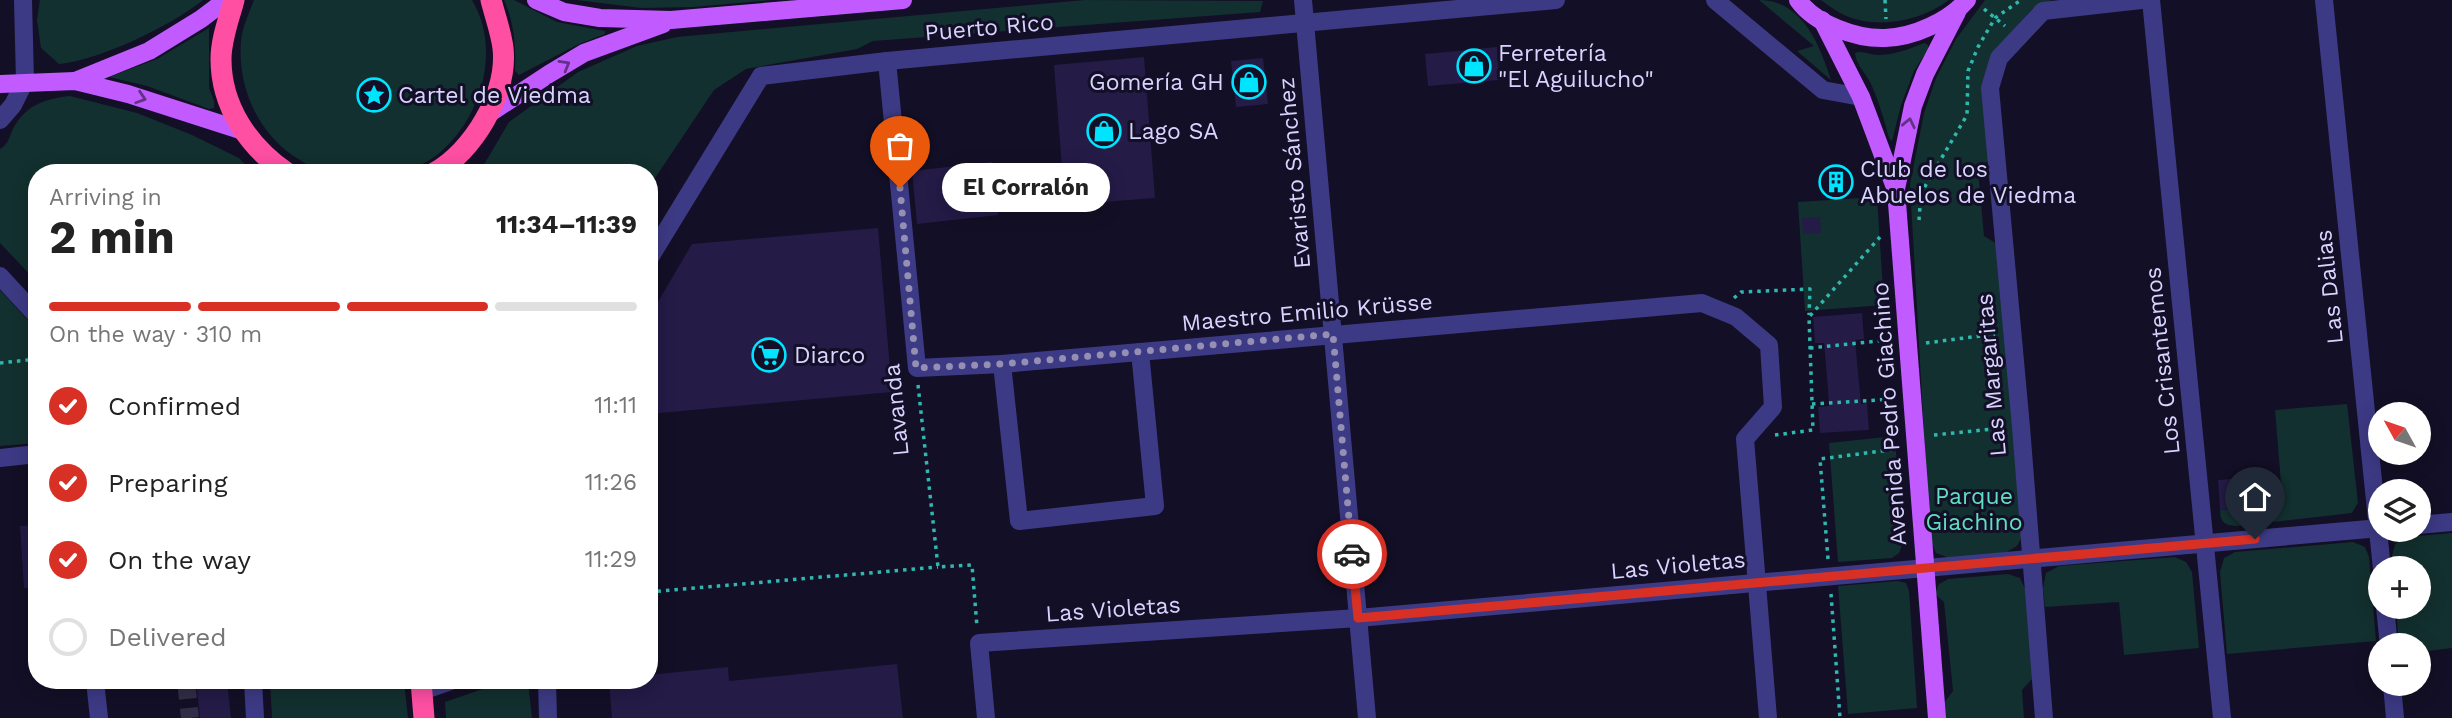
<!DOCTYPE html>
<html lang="en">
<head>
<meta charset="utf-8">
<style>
	:root { --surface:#fff; --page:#f6f6f6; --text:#222; --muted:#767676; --line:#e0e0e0; --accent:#d93025 }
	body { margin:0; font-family:"Work Sans",sans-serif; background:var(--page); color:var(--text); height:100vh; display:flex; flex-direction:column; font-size:26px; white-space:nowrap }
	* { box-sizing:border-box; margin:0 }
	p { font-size:23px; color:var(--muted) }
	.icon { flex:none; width:38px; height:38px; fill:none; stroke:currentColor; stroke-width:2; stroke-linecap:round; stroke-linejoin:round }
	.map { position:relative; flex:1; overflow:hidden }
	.details { position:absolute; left:28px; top:164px; width:630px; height:525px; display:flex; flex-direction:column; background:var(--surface); border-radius:28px; box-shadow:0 4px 18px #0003 }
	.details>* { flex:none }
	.needle { width:46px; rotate:310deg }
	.controls { position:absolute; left:2368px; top:402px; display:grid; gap:14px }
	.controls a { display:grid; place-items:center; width:63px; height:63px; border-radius:50%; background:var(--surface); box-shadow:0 4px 18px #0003; font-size:35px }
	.pin { position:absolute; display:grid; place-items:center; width:60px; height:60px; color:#fff; margin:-72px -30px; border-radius:50% 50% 50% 0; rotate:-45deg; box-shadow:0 0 7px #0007 }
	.pin .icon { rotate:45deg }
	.courier { position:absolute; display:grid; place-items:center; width:70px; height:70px; margin:-35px; border:5px solid #d93025; border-radius:50%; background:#fff; color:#222; box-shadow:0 2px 9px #0007 }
	.bubble { position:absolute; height:49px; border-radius:24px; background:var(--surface); box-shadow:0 4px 18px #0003; font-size:23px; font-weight:700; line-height:49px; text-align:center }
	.head em { font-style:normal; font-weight:700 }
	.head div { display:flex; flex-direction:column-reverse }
	.head { display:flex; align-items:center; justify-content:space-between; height:119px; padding:0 21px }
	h1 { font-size:46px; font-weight:700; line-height:52px }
	.bar { display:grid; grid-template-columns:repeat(4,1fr); gap:10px 7px; align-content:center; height:84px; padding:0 21px }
	.bar i { height:9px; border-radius:5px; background:var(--line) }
	.bar .selected { background:var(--accent) }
	.bar p { grid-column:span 4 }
	ol { padding:0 21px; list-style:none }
	li { display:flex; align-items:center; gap:21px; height:77px }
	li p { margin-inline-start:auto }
	li .icon { padding:7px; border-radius:50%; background:var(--accent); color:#fff; stroke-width:4 }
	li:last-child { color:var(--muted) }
	li i { width:38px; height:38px; border:4px solid var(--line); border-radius:50% }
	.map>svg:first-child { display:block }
	.green { fill:#12302f }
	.building { fill:#241b47 }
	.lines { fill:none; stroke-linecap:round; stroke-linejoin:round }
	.minor-tunnel { stroke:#312d47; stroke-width:18; stroke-dasharray:18 9; stroke-linecap:butt }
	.path { stroke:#2fb8b0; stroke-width:3.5; stroke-dasharray:3.5 5; stroke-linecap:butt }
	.minor { stroke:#3d3a85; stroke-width:18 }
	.major { stroke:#c25bff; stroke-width:18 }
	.highway { stroke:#ff4fa3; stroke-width:21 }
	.oneway { stroke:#623188 }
	.done { stroke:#948fb3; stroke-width:7; stroke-dasharray:0 12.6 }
	.route { stroke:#d93025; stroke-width:9 }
	.labels { text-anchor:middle; stroke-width:6; stroke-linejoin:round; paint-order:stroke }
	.street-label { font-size:23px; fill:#d9d4ff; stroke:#130f26 }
	.poi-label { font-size:23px; fill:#d9d4ff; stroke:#130f26; text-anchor:start }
	.park-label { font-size:23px; fill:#5fe0c0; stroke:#130f26 }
</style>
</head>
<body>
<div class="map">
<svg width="2452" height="718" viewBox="0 0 2452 718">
	<rect width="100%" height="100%" fill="#130f26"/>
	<g class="green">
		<path d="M40 0H203C171 26 100 60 59 64L41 48 37 20Z"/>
		<path d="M254 0H472C502 50 481 120 437 155 428 162 414 168 404 172 390 177 346 173 329 173 317 171 309 166 300 160 259 136 237 88 241 41 242 28 249 13 254 0Z"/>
		<path d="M504 0H514L557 22 605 31V34L579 44 519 75 515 71C516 45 514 23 504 0Z"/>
		<polygon points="576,0 772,0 693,7 642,8"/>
		<polygon points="1085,0 1263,1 1260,12 873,41 857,49 746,69 714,90 649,187 649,173 479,173 509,122 578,72 637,46 677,37"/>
		<path d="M1759 0C1802 0 1820 45 1831 80L1797 51 1814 46Z"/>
		<path d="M1821 0H1949C1921 21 1877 30 1844 15 1836 11 1828 5 1821 0Z"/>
		<polygon points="1985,0 2052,0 2033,8 1998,47 1990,159 1978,170 1984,236 1997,244 2023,535 2017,546 2005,553 1949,558 1936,553 1930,540 1910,184 1924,113 1936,78 1956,39"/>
		<polygon points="209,28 209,88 214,101 214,108 209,109 147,86 109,77 157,59"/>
		<path d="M1924 43 1928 45V49L1914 71 1901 105 1892 141 1889 138C1884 119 1879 102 1871 84 1866 73 1856 65 1855 53 1863 50 1869 55 1878 55 1894 55 1909 49 1924 43Z"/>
		<path d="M70 96 137 113 192 135 239 158 253 173H37V282L0 243V149C7 145 9 139 12 131 24 106 43 99 70 96Z"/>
		<polygon points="1877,197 1884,305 1805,311 1798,202"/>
		<polygon points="0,290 37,330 37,443 0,446"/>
		<path d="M2347 404 2358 503 2352 513 2238 526C2226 526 2220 523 2220 510L2249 507V497L2282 495 2275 410Z"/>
		<polygon points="1895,436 1902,545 1899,553 1892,558 1838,562 1829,443"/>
		<polygon points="2452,533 2452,648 2419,652 2418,646 2399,646 2396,607 2418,607 2418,569 2393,569 2392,556 2395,544 2406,537"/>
		<polygon points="2353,542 2365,547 2369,557 2376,641 2227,654 2220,572 2224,558 2235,552"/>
		<polygon points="2175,557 2186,562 2192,572 2199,648 2124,655 2119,602 2045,607 2043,588 2046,573 2059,566"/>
		<polygon points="2008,574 2020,578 2026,591 2033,678 2022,690 2024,718 1946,718 1944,703 1953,691 1944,602 1935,594 1939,584 1948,579"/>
		<polygon points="1898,581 1906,583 1909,591 1917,708 1848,714 1838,586"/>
		<polygon points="270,681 404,681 408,718 272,718"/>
		<polygon points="506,681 528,681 532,718 446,718 445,702"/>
	</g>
	<g class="building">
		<polygon points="1497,47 1499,80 1428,86 1425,54"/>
		<polygon points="1144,57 1155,198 1065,205 1054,65"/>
		<polygon points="1263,58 1268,104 1236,107 1231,61"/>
		<polygon points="992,162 998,215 917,224 912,171"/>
		<polygon points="1845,166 1847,196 1826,198 1824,167"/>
		<polygon points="1820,217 1821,233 1803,234 1802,218"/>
		<polygon points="878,228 892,392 649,414 649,317 692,244"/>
		<polygon points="1862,313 1864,339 1855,340 1861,404 1867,403 1869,430 1820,433 1818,407 1829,406 1828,389 1824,343 1815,343 1813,317"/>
		<polygon points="2247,478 2249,507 2220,510 2218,480"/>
		<polygon points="37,525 37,587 24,588 20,526"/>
		<polygon points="897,664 903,718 612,718 609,681 649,681 649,675 728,667 729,681"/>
		<polygon points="196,681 227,681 231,718 200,718"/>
	</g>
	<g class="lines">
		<polyline class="minor-tunnel" points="186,681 190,718"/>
		<g class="path">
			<polyline points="1885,0 1886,19"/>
			<polyline points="1984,9 2005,26"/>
			<polyline points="1919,220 1921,193 1967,115 1968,71 1978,47 1995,18 2021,0"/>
			<polyline points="1734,298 1741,292 1810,289 1809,315"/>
			<polyline points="1926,343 1995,334"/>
			<polyline points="1810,348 1888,340"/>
			<polyline points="0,363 37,359"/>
			<polyline points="918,385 938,567 972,565 977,627"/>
			<polyline points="1812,404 1894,399"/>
			<polyline points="1775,435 1813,430 1809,317 1880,237"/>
			<polyline points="1934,435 2002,428"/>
			<polyline points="1828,559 1820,459 1897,449"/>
			<polyline points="649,592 938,567"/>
			<polyline points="1831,594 1840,718"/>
		</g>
		<g class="minor">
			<polyline points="1303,0 1367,718"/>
			<polyline points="1715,0 1823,90 1861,97"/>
			<polyline points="2151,0 2222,718"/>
			<polyline points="2324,0 2382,569"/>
			<polyline points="887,61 917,368 1002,364 1702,303 1736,317 1769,345 1773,407 1745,439 1768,718"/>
			<polyline points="0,120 13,105 25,81 23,0"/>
			<polyline points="649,259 761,76 887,61 1556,0"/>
			<polyline points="0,276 37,316"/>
			<polyline points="1002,364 1019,521 1155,506 1140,352"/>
			<polyline points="0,458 37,454"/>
			<polyline points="2418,525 2452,522"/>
			<polyline points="2385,607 2389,646"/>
			<polyline points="95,681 99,718"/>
			<polyline points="253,681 255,718"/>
			<polyline points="547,681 548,718"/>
			<polyline points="2392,684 2395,718"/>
			<polyline points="422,691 451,681"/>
			<polyline points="986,718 979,643 1358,618 2380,528"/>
			<polyline points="2044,718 2021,427 1990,88 1999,58 2043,11 2141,0"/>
		</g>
		<g class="major">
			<polyline points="536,0 564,12 600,18 671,20 903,0"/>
			<path d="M1798 0C1815 24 1856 39 1885 38 1914 37 1949 21 1967 0"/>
			<polyline points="1822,20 1861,97 1896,190 1937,718"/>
			<polyline points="75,81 149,51 201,19 226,0"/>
			<polyline points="0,84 75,81 128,94 243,131"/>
			<polyline points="487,115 549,74 584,53 663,24"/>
			<polyline points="1896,189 1913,106 1925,74 1957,12"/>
		</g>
		<g class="highway">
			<path d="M234 0C229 19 221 39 221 59 221 107 249 147 287 173"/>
			<path d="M434 173C473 152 508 93 503 48 501 32 495 16 491 0"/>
			<polyline points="421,681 424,718"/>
		</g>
	</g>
	<defs><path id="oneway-chevron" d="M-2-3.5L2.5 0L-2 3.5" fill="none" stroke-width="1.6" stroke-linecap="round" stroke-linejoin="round" transform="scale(1.75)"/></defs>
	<g class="oneway">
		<use href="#oneway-chevron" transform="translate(565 65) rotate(-30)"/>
		<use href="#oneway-chevron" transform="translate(141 98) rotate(18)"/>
		<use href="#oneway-chevron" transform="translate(1909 123) rotate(-78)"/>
	</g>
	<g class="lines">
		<polyline class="done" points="900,188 916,368 1002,364 1333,334 1352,554"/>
		<polyline class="route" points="1352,554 1358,618 2255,539"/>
	</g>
	<defs>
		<symbol id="shop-ring" viewBox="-11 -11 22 22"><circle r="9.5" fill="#130f26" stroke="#00e5ff" stroke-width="1.5"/><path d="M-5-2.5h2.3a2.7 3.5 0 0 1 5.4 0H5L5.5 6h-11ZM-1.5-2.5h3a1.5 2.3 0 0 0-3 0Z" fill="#00e5ff"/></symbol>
		<symbol id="sight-ring" viewBox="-11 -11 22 22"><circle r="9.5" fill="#130f26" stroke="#00e5ff" stroke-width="1.5"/><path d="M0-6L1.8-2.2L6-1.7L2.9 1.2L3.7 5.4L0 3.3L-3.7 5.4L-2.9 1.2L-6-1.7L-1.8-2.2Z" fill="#00e5ff"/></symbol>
		<symbol id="building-ring" viewBox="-11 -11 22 22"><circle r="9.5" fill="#130f26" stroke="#00e5ff" stroke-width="1.5"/><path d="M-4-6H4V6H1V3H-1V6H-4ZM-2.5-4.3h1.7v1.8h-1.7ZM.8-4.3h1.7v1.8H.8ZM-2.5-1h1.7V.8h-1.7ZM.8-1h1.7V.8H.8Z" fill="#00e5ff"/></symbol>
		<symbol id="supermarket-ring" viewBox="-11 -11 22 22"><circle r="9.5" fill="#130f26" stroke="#00e5ff" stroke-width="1.5"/><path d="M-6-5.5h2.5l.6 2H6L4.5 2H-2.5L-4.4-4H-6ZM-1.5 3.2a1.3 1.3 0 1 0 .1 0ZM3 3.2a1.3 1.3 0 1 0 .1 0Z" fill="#00e5ff"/></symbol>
	</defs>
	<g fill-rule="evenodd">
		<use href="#shop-ring" x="1455" y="47" width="38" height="38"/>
		<use href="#shop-ring" x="1230" y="63" width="38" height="38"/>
		<use href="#sight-ring" x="355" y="76" width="38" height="38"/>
		<use href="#shop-ring" x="1085" y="112" width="38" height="38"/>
		<use href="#building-ring" x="1817" y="163" width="38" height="38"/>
		<use href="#supermarket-ring" x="750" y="336" width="38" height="38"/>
	</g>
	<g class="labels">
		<g class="street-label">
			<text transform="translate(989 27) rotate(-5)" y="8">Puerto Rico</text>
			<text transform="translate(1294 173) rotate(-95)" y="8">Evaristo Sánchez</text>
			<text transform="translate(2329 287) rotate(-96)" y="8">Las Dalias</text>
			<text transform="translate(1307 312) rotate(-5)" y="8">Maestro Emilio Krüsse</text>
			<text transform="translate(2162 361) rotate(-96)" y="8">Los Crisantemos</text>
			<text transform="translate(1991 375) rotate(-95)" y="8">Las Margaritas</text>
			<text transform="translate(896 410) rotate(-96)" y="8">Lavanda</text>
			<text transform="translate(1889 414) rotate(-94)" y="8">Avenida Pedro Giachino</text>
			<text transform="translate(1678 565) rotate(-5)" y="8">Las Violetas</text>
			<text transform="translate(1113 609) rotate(-4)" y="8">Las Violetas</text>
		</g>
		<g class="poi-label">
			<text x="1498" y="61">Ferretería<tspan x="1498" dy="26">"El Aguilucho"</tspan></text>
			<text x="1224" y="90" text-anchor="end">Gomería GH</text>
			<text x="398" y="103">Cartel de Viedma</text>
			<text x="1128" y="139">Lago SA</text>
			<text x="1860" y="177">Club de los<tspan x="1860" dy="26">Abuelos de Viedma</tspan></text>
			<text x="794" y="363">Diarco</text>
		</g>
		<g class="park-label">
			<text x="1974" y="504">Parque<tspan x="1974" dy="26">Giachino</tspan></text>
		</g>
	</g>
</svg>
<div class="controls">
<a><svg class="needle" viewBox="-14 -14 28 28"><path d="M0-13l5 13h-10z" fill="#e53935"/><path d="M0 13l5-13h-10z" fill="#767676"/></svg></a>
<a><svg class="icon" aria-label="layers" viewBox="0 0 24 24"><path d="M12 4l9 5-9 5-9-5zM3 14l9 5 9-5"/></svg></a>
<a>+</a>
<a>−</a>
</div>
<div class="pin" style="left:900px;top:188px;background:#ea580c"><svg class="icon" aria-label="bag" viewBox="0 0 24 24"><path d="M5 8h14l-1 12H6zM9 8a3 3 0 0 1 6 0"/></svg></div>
<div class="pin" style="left:2255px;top:539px;background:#1f2937"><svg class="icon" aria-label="home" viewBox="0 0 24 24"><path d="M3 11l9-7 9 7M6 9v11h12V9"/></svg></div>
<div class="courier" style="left:1352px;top:554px"><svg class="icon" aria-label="car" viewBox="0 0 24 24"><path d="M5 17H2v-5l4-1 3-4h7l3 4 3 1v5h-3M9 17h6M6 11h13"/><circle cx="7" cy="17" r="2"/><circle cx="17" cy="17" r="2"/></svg></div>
<div class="bubble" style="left:942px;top:163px;width:168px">El Corralón</div>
<section class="details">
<div class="head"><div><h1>2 min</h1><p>Arriving in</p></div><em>11:34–11:39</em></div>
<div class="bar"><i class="selected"></i><i class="selected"></i><i class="selected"></i><i></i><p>On the way · 310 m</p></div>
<ol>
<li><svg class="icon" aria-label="check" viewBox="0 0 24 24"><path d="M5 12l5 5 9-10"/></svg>Confirmed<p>11:11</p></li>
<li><svg class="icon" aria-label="check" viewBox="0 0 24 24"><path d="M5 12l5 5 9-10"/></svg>Preparing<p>11:26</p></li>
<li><svg class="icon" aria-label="check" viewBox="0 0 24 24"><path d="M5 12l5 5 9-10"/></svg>On the way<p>11:29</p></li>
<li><i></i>Delivered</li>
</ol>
</section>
</div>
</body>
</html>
